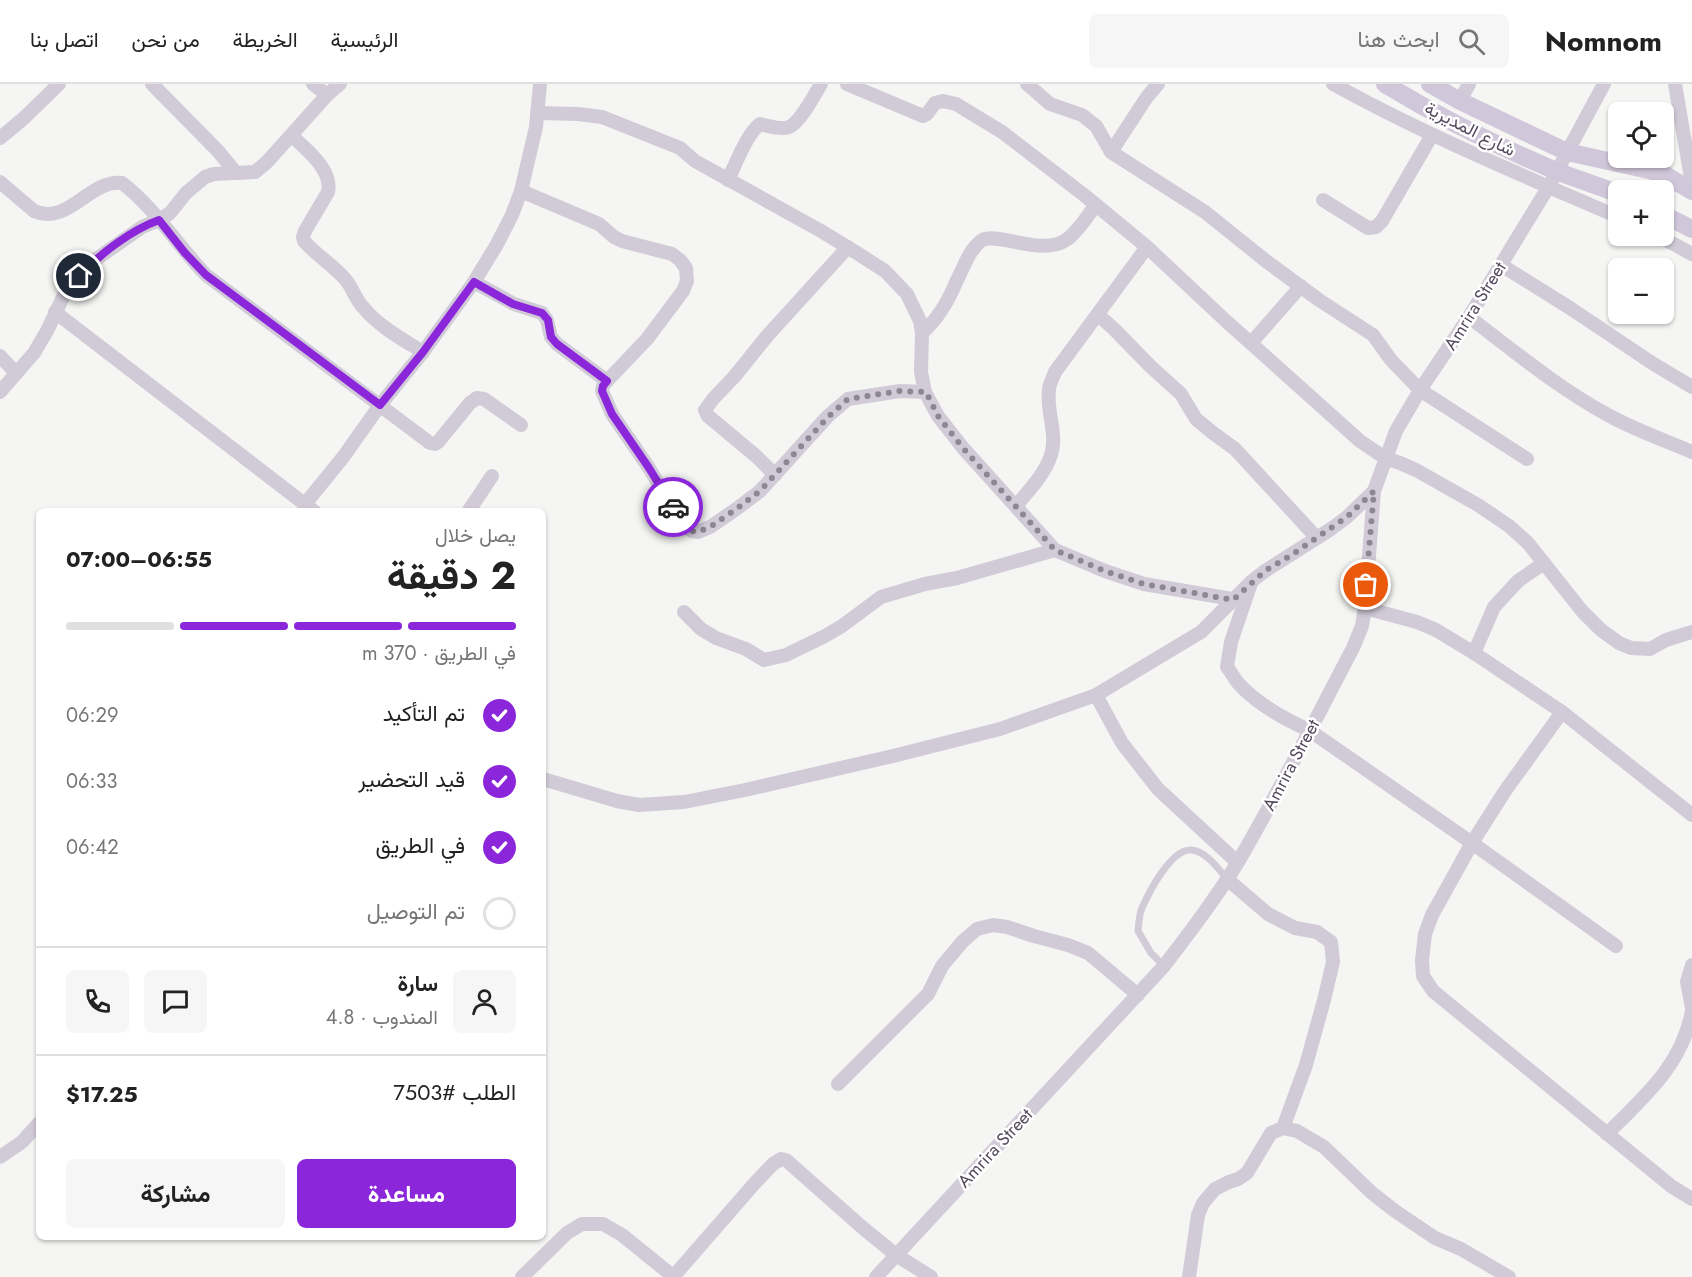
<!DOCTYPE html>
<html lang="ar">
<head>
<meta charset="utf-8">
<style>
	:root { --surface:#fff; --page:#f6f6f6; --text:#222; --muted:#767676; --line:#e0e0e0; --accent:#8b26db }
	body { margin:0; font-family:Jost,Vazirmatn,sans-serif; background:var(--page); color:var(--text); direction:rtl; height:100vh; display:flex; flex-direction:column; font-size:22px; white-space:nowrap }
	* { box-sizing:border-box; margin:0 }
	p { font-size:20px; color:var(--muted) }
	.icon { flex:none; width:33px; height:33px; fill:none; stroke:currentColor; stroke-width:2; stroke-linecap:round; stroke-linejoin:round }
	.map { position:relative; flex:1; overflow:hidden; direction:ltr }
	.sheet { position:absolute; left:36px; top:424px; width:510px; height:732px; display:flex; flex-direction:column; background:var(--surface); border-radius:9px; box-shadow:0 2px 4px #0004; direction:rtl }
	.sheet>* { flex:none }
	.tools { position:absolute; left:1608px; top:18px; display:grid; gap:12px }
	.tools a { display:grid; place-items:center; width:66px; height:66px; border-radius:9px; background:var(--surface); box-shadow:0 2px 4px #0004; font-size:30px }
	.pin { position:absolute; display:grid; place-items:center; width:51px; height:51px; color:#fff; margin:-26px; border:3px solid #fff; border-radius:50%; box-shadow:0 2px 6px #0007 }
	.courier { position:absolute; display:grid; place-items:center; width:60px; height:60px; margin:-30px; border:4px solid #8b26db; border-radius:50%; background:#fff; color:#222; box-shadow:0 2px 8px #0007 }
	.headline em { font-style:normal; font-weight:700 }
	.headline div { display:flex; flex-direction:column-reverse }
	.headline { display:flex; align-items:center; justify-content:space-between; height:102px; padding:0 30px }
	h1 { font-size:39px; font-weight:700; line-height:45px }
	.bar { display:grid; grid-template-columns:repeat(4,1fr); gap:9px 6px; align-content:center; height:72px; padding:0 30px }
	.bar i { height:8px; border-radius:4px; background:var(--line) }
	.bar .selected { background:var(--accent) }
	.bar p { grid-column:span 4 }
	.line { display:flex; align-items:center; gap:15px; padding:0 30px; border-top:2px solid var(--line) }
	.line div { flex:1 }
	.round { display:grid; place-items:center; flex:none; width:63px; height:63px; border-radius:9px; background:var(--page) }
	ol { padding:0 30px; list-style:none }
	li { display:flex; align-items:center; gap:18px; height:66px }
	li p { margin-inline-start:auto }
	li .icon { padding:6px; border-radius:50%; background:var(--accent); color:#fff; stroke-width:4 }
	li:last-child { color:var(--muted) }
	li i { width:33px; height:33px; border:3px solid var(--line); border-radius:50% }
	.action { display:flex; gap:12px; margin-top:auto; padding:12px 30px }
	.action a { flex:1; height:69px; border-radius:9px; background:var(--accent); color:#fff; font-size:24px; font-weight:700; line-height:69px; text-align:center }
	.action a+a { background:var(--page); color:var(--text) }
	header { display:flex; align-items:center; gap:36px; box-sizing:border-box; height:84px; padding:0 30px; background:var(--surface); border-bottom:2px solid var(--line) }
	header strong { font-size:28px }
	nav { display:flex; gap:33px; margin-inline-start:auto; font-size:21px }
	.search { width:420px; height:54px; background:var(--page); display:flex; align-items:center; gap:15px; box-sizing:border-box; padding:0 21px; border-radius:9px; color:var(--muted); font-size:22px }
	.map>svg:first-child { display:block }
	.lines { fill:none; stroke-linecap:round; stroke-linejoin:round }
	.lane { stroke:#d1cbd8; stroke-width:7 }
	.street { stroke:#d1cbd8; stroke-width:14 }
	.secondary { stroke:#d1c7da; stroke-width:18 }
	.done { stroke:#8d8693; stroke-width:6; stroke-dasharray:0 10.8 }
	.route { stroke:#8b26db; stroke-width:8 }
	.labels { text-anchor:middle; stroke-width:5; stroke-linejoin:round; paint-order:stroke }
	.street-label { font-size:18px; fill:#554b5f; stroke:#fff }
</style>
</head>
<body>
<header>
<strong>Nomnom</strong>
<div class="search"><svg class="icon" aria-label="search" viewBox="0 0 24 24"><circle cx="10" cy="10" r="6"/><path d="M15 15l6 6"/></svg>ابحث هنا</div>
<nav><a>الرئيسية</a><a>الخريطة</a><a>من نحن</a><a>اتصل بنا</a></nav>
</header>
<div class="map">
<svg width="1692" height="1193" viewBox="0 0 1692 1193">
	<rect width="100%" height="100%" fill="#f5f5f3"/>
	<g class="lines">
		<path class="lane" d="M1164 882 1151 869 1138 847C1139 839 1139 831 1142 824 1149 808 1171 765 1191 766 1206 767 1218 784 1227 795"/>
		<g class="street">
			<polyline points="152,0 218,67 236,89"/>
			<polyline points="313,0 327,11"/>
			<polyline points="847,0 923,32 927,30 935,19 943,17 956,20 1002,48 1084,111 1147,163 1226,237 1360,357 1385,374 1400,379 1416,386 1478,421 1509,442 1528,459 1582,527 1601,546 1619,559 1631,564 1650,565 1666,556 1692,548"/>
			<polyline points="1027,0 1050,20 1082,31 1096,42 1111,68 1205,128 1266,177 1319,216 1373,251 1391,276 1420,306 1527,375"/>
			<path d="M1333 0C1425 51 1522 91 1618 133"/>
			<polyline points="1675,0 1692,100"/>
			<polyline points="1460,17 1469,0"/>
			<polyline points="537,29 578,30 602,33 680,64 695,77 821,147 857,169 885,187 907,210 920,237 922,249 921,288 925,308 938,332 963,364 1055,466 1105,487 1144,500 1232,515"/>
			<path d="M292 52C306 65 333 86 328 108L305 147 303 153 304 157C316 171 333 181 345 195 353 204 355 215 363 223 378 242 402 255 423 268"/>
			<polyline points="0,54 24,34 59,0"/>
			<polyline points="1111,68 1147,13 1158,0"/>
			<path d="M728 96C736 80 746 51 760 40 768 42 781 46 789 43 800 39 815 10 821 0"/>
			<path d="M0 98 34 127C69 142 89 95 122 99 154 123 178 162 206 191L430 359 435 360 438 358 470 319 477 314 484 315 521 341"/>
			<polyline points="521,107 599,140 614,153 622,157 672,170 680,176 686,184 687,197 683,207 647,255 607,297 603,302 602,307 612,330 649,384 684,442 692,447 698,448 710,443 735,426 760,407 828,332 848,315 900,307 925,308"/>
			<polyline points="1323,116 1368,144 1376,143 1382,137 1432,51"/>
			<polyline points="1659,152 1692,170"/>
			<polyline points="1501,181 1570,224 1652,279 1692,303"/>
			<polyline points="474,198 514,220 542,229 547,236 551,253 557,260 607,297"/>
			<polyline points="55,228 315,428"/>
			<polyline points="1098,231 1114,245 1150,282 1181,310 1196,335 1213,349 1235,365 1316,453"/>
			<path d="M1469 233C1514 267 1558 304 1608 331 1635 346 1664 356 1692 368"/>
			<path d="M922 249C938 235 949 216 957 196 964 183 969 166 981 157 995 146 1041 173 1066 156 1078 148 1087 132 1096 121"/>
			<polyline points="1251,259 1301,202"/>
			<polyline points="0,272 16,289"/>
			<polyline points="0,308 34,269 47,247 64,211 79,192 95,176 142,143 159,136 170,129 186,109 205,93 214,90 255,88 267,78 327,11 340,0"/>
			<polyline points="775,391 756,372 708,332 705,326 713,315 734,293 768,251 848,163"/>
			<polyline points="305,420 344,372 380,321 423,268 474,198 496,162 512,131 521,107 536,43 540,0"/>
			<path d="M1016 422C1029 406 1045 390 1051 371 1058 351 1046 327 1049 306 1049 300 1053 294 1055 288L1147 163"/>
			<polyline points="468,428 492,392"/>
			<path d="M1251 499 1231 558 1227 583C1231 588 1234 594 1238 599 1257 620 1284 635 1309 646L1472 759 1616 862"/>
			<polyline points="1365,524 1417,538 1436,546 1474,569 1562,628 1692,731"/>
			<polyline points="684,528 701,545 716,554 746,565 764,576 786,571 825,552 842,542 881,513 925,500 957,494 1055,466"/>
			<polyline points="1474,569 1494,523 1518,497 1544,479"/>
			<polyline points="1096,611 1122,659 1158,705 1237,778"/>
			<polyline points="1562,628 1505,707 1472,759 1432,831 1425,850 1422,876 1423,892 1433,907 1671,1102 1692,1115"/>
			<polyline points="543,695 617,717 639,721 684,718 745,706 893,672 1000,645 1096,611 1201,548 1252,497 1265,487 1331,445 1347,433 1374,407"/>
			<polyline points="1227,795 1268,830 1295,844 1317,848 1331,858 1333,878 1324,916 1306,981 1283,1044"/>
			<polyline points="1692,881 1687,898 1692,924"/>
			<polyline points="838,1000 928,910 942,882 963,857 977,845 993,841 1007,843 1034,852 1068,861 1088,869 1138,911"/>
			<path d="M1607 1050C1645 1012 1682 981 1692 927"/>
			<polyline points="0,1073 22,1058 39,1039"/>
			<polyline points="522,1193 567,1149 582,1140 603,1140 622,1151 674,1193"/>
			<polyline points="673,1193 754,1100 773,1080 781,1075 786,1076 863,1144 896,1171 931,1193"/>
			<path d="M876 1193 1164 882C1190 848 1216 814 1238 778 1279 708 1315 636 1353 564L1362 542 1365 524 1374 407 1396 347 1420 306 1469 233 1549 102 1604 0"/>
			<polyline points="1189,1193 1198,1131 1203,1119 1215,1105 1229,1098 1238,1095 1247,1089 1271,1049 1283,1044 1297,1047 1324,1063 1372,1109 1395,1127 1435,1154 1461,1165 1509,1193"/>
		</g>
		<g class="secondary">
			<path d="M1385 0C1439 33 1495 61 1554 86 1575 95 1598 101 1618 110"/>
			<polyline points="1430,0 1460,17 1567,68 1649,86 1665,91 1692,107"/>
			<polyline points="1664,131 1692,145"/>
		</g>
	</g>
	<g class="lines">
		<polyline class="done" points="673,423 684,442 692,447 698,448 710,443 735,426 760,407 828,333 848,315 900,307 926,308 938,332 963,364 1055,466 1105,487 1144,500 1233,516 1265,487 1293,470 1347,433 1374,407 1366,501"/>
		<path class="route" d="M79 192C100 170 131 146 159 136L185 169 206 191 380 321 423 268 474 198 513 220 542 229 548 236 551 253 557 260 607 297 603 302 602 307 612 330 649 384 673 423"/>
	</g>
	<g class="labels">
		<g class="street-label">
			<text transform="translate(1470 45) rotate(27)" y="6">شارع المديرية</text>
			<text transform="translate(1475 222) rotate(-58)" y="6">Amrira Street</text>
			<text transform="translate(1291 681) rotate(-62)" y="6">Amrira Street</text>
			<text transform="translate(995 1064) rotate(-47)" y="6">Amrira Street</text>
		</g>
	</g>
</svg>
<div class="tools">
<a><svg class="icon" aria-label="locate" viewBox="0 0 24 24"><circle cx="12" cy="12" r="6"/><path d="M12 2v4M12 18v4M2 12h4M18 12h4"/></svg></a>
<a>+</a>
<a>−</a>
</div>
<div class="pin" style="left:1366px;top:501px;background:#ea580c"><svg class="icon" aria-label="bag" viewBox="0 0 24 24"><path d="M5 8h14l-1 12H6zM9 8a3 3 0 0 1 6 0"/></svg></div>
<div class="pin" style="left:79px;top:192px;background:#1f2937"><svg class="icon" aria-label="home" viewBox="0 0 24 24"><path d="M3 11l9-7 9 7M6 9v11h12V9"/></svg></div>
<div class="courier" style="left:673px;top:423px"><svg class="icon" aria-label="car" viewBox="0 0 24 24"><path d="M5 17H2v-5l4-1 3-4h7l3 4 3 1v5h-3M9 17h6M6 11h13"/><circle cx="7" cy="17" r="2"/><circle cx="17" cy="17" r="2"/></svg></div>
<section class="sheet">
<div class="headline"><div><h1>2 دقيقة</h1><p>يصل خلال</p></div><em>06:55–07:00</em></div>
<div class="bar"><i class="selected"></i><i class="selected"></i><i class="selected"></i><i></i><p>في الطريق · 370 m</p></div>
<ol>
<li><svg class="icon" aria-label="check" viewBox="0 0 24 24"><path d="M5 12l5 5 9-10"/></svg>تم التأكيد<p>06:29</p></li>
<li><svg class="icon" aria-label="check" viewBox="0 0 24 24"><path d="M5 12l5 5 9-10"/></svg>قيد التحضير<p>06:33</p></li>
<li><svg class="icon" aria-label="check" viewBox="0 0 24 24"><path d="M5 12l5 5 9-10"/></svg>في الطريق<p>06:42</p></li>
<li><i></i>تم التوصيل</li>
</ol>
<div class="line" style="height:108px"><a class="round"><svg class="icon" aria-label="person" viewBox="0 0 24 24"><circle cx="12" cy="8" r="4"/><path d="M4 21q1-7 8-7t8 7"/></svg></a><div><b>سارة</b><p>المندوب · 4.8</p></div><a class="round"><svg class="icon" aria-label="chat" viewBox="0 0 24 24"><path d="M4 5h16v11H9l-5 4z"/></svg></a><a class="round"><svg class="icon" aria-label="phone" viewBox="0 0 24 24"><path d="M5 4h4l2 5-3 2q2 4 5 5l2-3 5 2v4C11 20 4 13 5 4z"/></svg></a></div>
<div class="line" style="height:78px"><div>الطلب #7503</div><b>$17.25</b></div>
<div class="action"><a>مساعدة</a><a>مشاركة</a></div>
</section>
</div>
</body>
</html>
